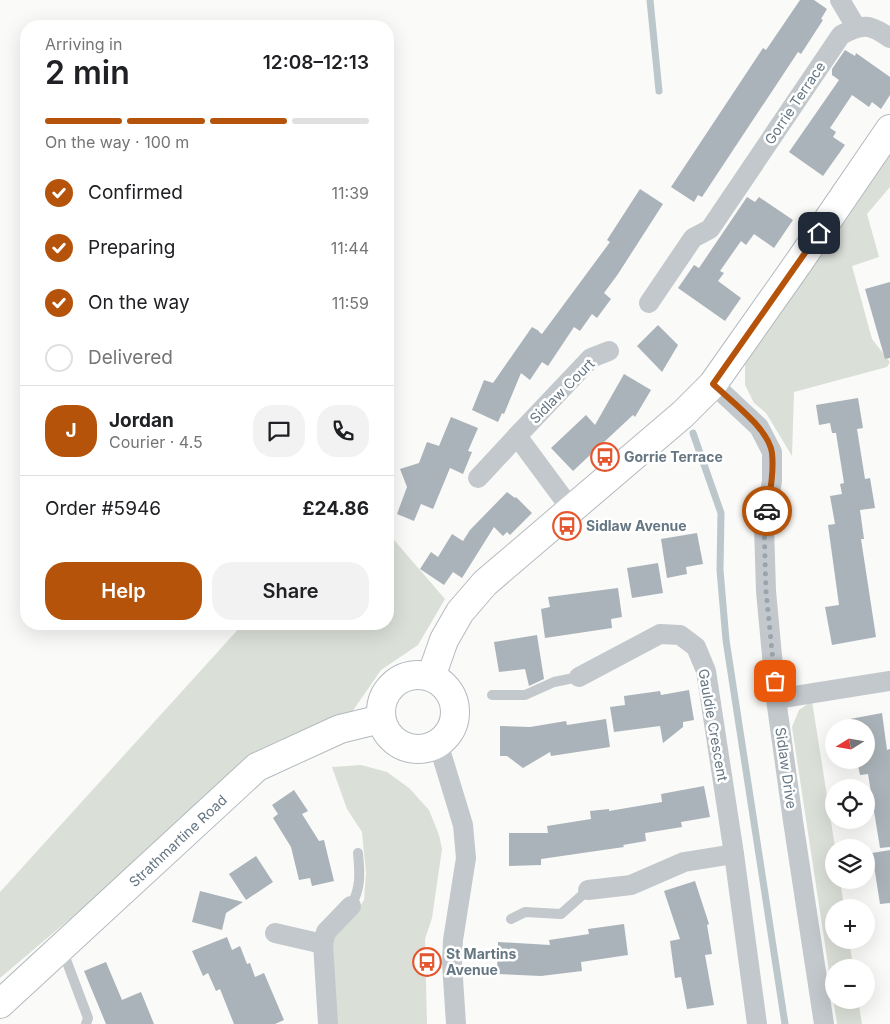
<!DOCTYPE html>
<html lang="en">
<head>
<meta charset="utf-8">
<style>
	:root { --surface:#fff; --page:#f2f2f2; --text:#202124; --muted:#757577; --line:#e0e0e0; --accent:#b45309 }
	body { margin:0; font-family:Inter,sans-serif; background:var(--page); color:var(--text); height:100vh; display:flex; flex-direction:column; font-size:19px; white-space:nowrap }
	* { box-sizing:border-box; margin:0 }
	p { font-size:16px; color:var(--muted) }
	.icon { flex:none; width:28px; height:28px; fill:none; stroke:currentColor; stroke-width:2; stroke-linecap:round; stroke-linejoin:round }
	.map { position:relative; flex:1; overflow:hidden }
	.side { position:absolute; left:20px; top:20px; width:374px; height:610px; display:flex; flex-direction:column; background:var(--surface); border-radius:20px; box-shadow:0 5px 20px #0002 }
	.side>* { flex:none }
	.needle { width:32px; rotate:259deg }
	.fabs { position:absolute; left:825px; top:719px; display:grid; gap:10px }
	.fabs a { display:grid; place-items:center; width:50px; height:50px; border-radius:50%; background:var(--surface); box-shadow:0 5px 20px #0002; font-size:25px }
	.pin { position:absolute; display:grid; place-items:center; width:42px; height:42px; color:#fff; margin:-21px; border-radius:10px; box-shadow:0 2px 8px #0006 }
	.courier { position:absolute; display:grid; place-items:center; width:50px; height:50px; margin:-25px; border:4px solid #b45309; border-radius:50%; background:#fff; color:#222; box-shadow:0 1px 6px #0007 }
	.headline em { font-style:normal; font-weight:600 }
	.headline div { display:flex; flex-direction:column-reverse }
	.headline { display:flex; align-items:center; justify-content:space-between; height:85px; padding:0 25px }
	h1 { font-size:32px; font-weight:600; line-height:38px }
	.bar { display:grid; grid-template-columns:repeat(4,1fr); gap:8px 5px; align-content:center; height:60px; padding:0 25px }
	.bar i { height:6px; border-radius:4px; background:var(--line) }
	.bar .selected { background:var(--accent) }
	.bar p { grid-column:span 4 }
	.line { display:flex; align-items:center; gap:12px; padding:0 25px; border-top:1px solid var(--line) }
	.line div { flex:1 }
	.round { display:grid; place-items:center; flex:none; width:52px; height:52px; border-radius:20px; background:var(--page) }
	ol { padding:0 25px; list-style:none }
	li { display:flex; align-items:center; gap:15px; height:55px }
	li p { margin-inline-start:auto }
	li .icon { padding:5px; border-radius:50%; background:var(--accent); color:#fff; stroke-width:4 }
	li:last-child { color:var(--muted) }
	li i { width:28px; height:28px; border:2px solid var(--line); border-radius:50% }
	.button { display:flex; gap:10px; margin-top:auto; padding:10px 25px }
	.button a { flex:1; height:58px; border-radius:20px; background:var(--accent); color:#fff; font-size:20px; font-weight:600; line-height:58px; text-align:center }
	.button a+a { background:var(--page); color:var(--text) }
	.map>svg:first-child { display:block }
	.green { fill:#dadfd7 }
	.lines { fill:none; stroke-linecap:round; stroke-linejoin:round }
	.stream { stroke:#bbc7cb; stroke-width:7 }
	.building { fill:#aab3b9 }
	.secondary-casing { stroke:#b3babf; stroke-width:30 }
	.lane { stroke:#c3c8cc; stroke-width:10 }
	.street { stroke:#c3c8cc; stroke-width:20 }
	.secondary { stroke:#fff; stroke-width:28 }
	.done { stroke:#99a4ac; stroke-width:5; stroke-dasharray:0 9 }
	.route { stroke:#b45309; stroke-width:6 }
	.labels { text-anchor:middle; stroke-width:5; stroke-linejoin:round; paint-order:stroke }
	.street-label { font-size:14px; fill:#657683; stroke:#fff }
	.poi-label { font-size:14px; font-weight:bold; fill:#657683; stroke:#fff; text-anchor:start }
</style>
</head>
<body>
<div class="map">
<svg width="890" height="1024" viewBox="0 0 890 1024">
	<rect width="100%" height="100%" fill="#fafaf8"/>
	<g class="green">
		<polygon points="890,151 890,187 867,214 879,257 852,266 872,339 890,362 887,367 794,392 792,456 766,413 754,403 745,385 745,363 798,281"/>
		<polygon points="388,519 394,526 388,533 445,599 418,645 381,670 352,712 328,729 254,763 0,978 0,892 243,624 388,624"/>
		<polygon points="812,701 835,847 834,880 840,880 844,907 834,908 834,940 849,940 853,967 834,968 834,1000 858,1000 862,1024 837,1024 792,727 799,710"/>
		<polygon points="361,765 387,772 409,788 429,810 439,835 442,849 432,918 425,939 427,1024 337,1024 331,940 351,920 364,900 366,873 362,832 347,809 332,767"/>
	</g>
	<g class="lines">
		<g class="stream">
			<polyline points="650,0 659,91"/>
			<polyline points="693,433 721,513 720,570 726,640 785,1024"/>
		</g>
	</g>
	<g class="building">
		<polygon points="800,0 814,0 827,9 821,19 823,20 801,54 798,52 702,197 698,195 694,202 671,187 763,48 766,50"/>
		<polygon points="845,50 855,56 856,53 890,77 890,95 881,109 872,102 869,107 852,95 830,128 836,132 833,137 845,145 823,176 789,152 839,80 832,75 832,69"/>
		<polygon points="640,189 663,204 618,274 604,293 611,299 597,318 592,314 580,331 574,327 548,366 542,362 530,380 521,373 504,414 502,413 498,422 472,410 484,380 493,383 532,327 539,331 539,332 542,334 610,242 607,240"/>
		<polygon points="747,197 755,202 759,197 793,220 774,248 754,234 746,245 741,241 720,271 724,273 718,281 741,298 725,321 678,288 694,265 699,268"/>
		<polygon points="890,282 890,358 885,359 865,289"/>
		<polygon points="658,325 678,345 662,372 637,346"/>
		<polygon points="624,374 651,390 635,417 633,415 573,471 551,448 586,415 595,425"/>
		<polygon points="858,398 863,428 857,429 865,479 870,478 875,508 860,510 864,539 861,539 876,637 832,645 825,607 839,605 828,525 835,524 830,496 842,494 840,484 844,483 836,433 832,433 830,423 819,425 816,405"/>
		<polygon points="451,417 478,428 468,451 472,452 463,474 450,468 433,509 421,504 414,521 397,514 407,487 400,469 419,463 427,442 439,446"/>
		<polygon points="507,492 515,498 516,497 532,513 510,535 507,532 503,536 494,527 462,578 453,572 444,585 420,569 431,552 438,557 452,534 463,541 470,530"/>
		<polygon points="697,533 703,564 686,567 687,574 667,578 661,539"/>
		<polygon points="658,563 663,593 632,598 627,568"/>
		<polygon points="618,588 622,617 611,619 612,628 545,638 541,609 550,607 548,597"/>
		<polygon points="537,635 544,679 529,686 525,669 499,672 494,642"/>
		<polygon points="689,690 694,720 683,722 683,727 663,743 660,726 614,732 610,707 625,705 624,696 660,691 661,695"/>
		<polygon points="882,713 887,750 890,749 890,847 880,848 868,774 860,775 857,760 866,760 866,728 852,728 850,719"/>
		<polygon points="606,719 610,747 551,756 550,752 523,768 507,756 500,756 500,726 530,727 566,721 567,725"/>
		<polygon points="704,786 710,817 681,822 682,827 645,833 646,841 623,845 624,847 541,859 541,865 509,866 509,833 548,833 547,826 591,819 590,811 609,809 609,811 662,802 661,794"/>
		<polygon points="294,790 308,811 302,814 319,841 324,840 334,881 312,886 310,878 299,880 291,847 273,818 278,814 272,805"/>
		<polygon points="890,850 890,903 880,904 872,853"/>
		<polygon points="256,856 273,882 246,900 229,874"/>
		<polygon points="695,881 709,924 707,925 712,954 705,955 714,1005 687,1009 681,977 675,978 670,941 680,939 664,891"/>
		<polygon points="200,891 243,902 226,913 222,930 192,922"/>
		<polygon points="624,924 628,955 581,962 582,971 541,976 497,974 498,942 550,945 549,940 589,934 588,929"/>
		<polygon points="227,937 232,950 240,946 247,964 250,963 255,977 264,973 284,1020 275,1024 234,1024 220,989 216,991 208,973 203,976 192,951"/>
		<polygon points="106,962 122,1000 141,992 154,1024 106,1024 84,971"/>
	</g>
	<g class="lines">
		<defs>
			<g id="secondary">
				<circle cx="418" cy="712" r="37"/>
				<polyline points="431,677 444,640 460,612 485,583 683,414 713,384 799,262 890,129"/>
				<polyline points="0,1004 257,767 340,729 381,719"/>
			</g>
		</defs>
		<use href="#secondary" class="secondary-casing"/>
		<g class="lane">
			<polyline points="492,695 525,695 554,682 579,677"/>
			<path d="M351 906C361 888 360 874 358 853"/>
			<polyline points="511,919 525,912 561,914 588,890"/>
			<polyline points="62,949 88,1018 86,1024"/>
		</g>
		<g class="street">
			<polyline points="840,0 856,27"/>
			<path d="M649 303 693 238 710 229 841 35C863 23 870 24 890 38"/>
			<polyline points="713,384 759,427 772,452 772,481 764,526 766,591 776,699 793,821 824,1024"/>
			<polyline points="478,478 517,436"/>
			<polyline points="571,509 517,436 591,358 609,351"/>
			<polyline points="579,677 660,634 680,635 696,647 706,671 734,854 757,1024"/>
			<polyline points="776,699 890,681"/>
			<polyline points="438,743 463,825 466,858 453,940 452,963 456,1024"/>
			<polyline points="588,890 631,885 684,862 734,854"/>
			<polyline points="275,933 323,944 328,1024"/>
			<polyline points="323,944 326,932 351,906"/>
		</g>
		<use href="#secondary" class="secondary"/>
	</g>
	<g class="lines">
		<polyline class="done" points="767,511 764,526 766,591 775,681"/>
		<path class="route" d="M767 511C770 492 774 472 772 453 769 429 731 401 713 384L819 233"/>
	</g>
	<defs>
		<symbol id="bus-ring" viewBox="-11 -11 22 22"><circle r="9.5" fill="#fff" stroke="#e4572e" stroke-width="1.5"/><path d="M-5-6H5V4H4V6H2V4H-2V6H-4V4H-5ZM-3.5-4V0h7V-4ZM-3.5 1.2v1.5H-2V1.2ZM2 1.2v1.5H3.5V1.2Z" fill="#e4572e"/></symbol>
	</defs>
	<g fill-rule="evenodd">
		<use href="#bus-ring" x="589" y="441" width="32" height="32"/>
		<use href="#bus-ring" x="551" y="510" width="32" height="32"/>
		<use href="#bus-ring" x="411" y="946" width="32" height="32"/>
	</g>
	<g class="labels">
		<g class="street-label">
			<text transform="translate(795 103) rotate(-56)" y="5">Gorrie Terrace</text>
			<text transform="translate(562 391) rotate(-45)" y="5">Sidlaw Court</text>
			<text transform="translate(713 725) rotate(80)" y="5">Gauldie Crescent</text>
			<text transform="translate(786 768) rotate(82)" y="5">Sidlaw Drive</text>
			<text transform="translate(178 841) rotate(-43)" y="5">Strathmartine Road</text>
		</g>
		<g class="poi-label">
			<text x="624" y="462">Gorrie Terrace</text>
			<text x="586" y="531">Sidlaw Avenue</text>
			<text x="446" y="959">St Martins<tspan x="446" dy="16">Avenue</tspan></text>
		</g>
	</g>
</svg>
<div class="fabs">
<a><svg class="needle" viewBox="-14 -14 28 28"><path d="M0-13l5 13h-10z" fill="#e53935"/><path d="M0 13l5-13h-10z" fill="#757577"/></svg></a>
<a><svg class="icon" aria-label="locate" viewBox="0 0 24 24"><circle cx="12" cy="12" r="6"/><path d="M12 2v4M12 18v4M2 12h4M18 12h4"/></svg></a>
<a><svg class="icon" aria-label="layers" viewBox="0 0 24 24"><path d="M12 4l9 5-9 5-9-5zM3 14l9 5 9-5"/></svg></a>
<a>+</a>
<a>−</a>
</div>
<div class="pin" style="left:775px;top:681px;background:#ea580c"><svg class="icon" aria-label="bag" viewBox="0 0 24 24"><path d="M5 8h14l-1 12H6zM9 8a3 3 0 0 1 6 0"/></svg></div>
<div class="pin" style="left:819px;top:233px;background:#1f2937"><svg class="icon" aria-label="home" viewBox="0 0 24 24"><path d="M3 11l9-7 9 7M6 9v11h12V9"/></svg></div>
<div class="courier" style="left:767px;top:511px"><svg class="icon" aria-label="car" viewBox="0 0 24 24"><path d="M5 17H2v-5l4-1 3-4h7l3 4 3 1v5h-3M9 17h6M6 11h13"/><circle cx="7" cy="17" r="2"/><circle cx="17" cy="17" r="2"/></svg></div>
<section class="side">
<div class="headline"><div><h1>2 min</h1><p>Arriving in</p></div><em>12:08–12:13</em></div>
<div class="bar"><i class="selected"></i><i class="selected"></i><i class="selected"></i><i></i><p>On the way · 100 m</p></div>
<ol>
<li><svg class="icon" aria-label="check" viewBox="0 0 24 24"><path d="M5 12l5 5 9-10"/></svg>Confirmed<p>11:39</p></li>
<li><svg class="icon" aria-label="check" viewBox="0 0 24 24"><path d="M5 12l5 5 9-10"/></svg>Preparing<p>11:44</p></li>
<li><svg class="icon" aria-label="check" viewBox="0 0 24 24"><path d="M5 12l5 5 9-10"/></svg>On the way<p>11:59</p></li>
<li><i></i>Delivered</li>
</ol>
<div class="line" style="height:90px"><b class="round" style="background:var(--accent);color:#fff">J</b><div><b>Jordan</b><p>Courier · 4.5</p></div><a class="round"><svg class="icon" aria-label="chat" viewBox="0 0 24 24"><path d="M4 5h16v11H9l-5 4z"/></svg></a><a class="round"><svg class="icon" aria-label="phone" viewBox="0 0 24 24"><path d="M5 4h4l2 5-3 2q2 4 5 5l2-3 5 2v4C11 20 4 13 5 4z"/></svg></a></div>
<div class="line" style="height:65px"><div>Order #5946</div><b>£24.86</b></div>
<div class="button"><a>Help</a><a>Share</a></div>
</section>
</div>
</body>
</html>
